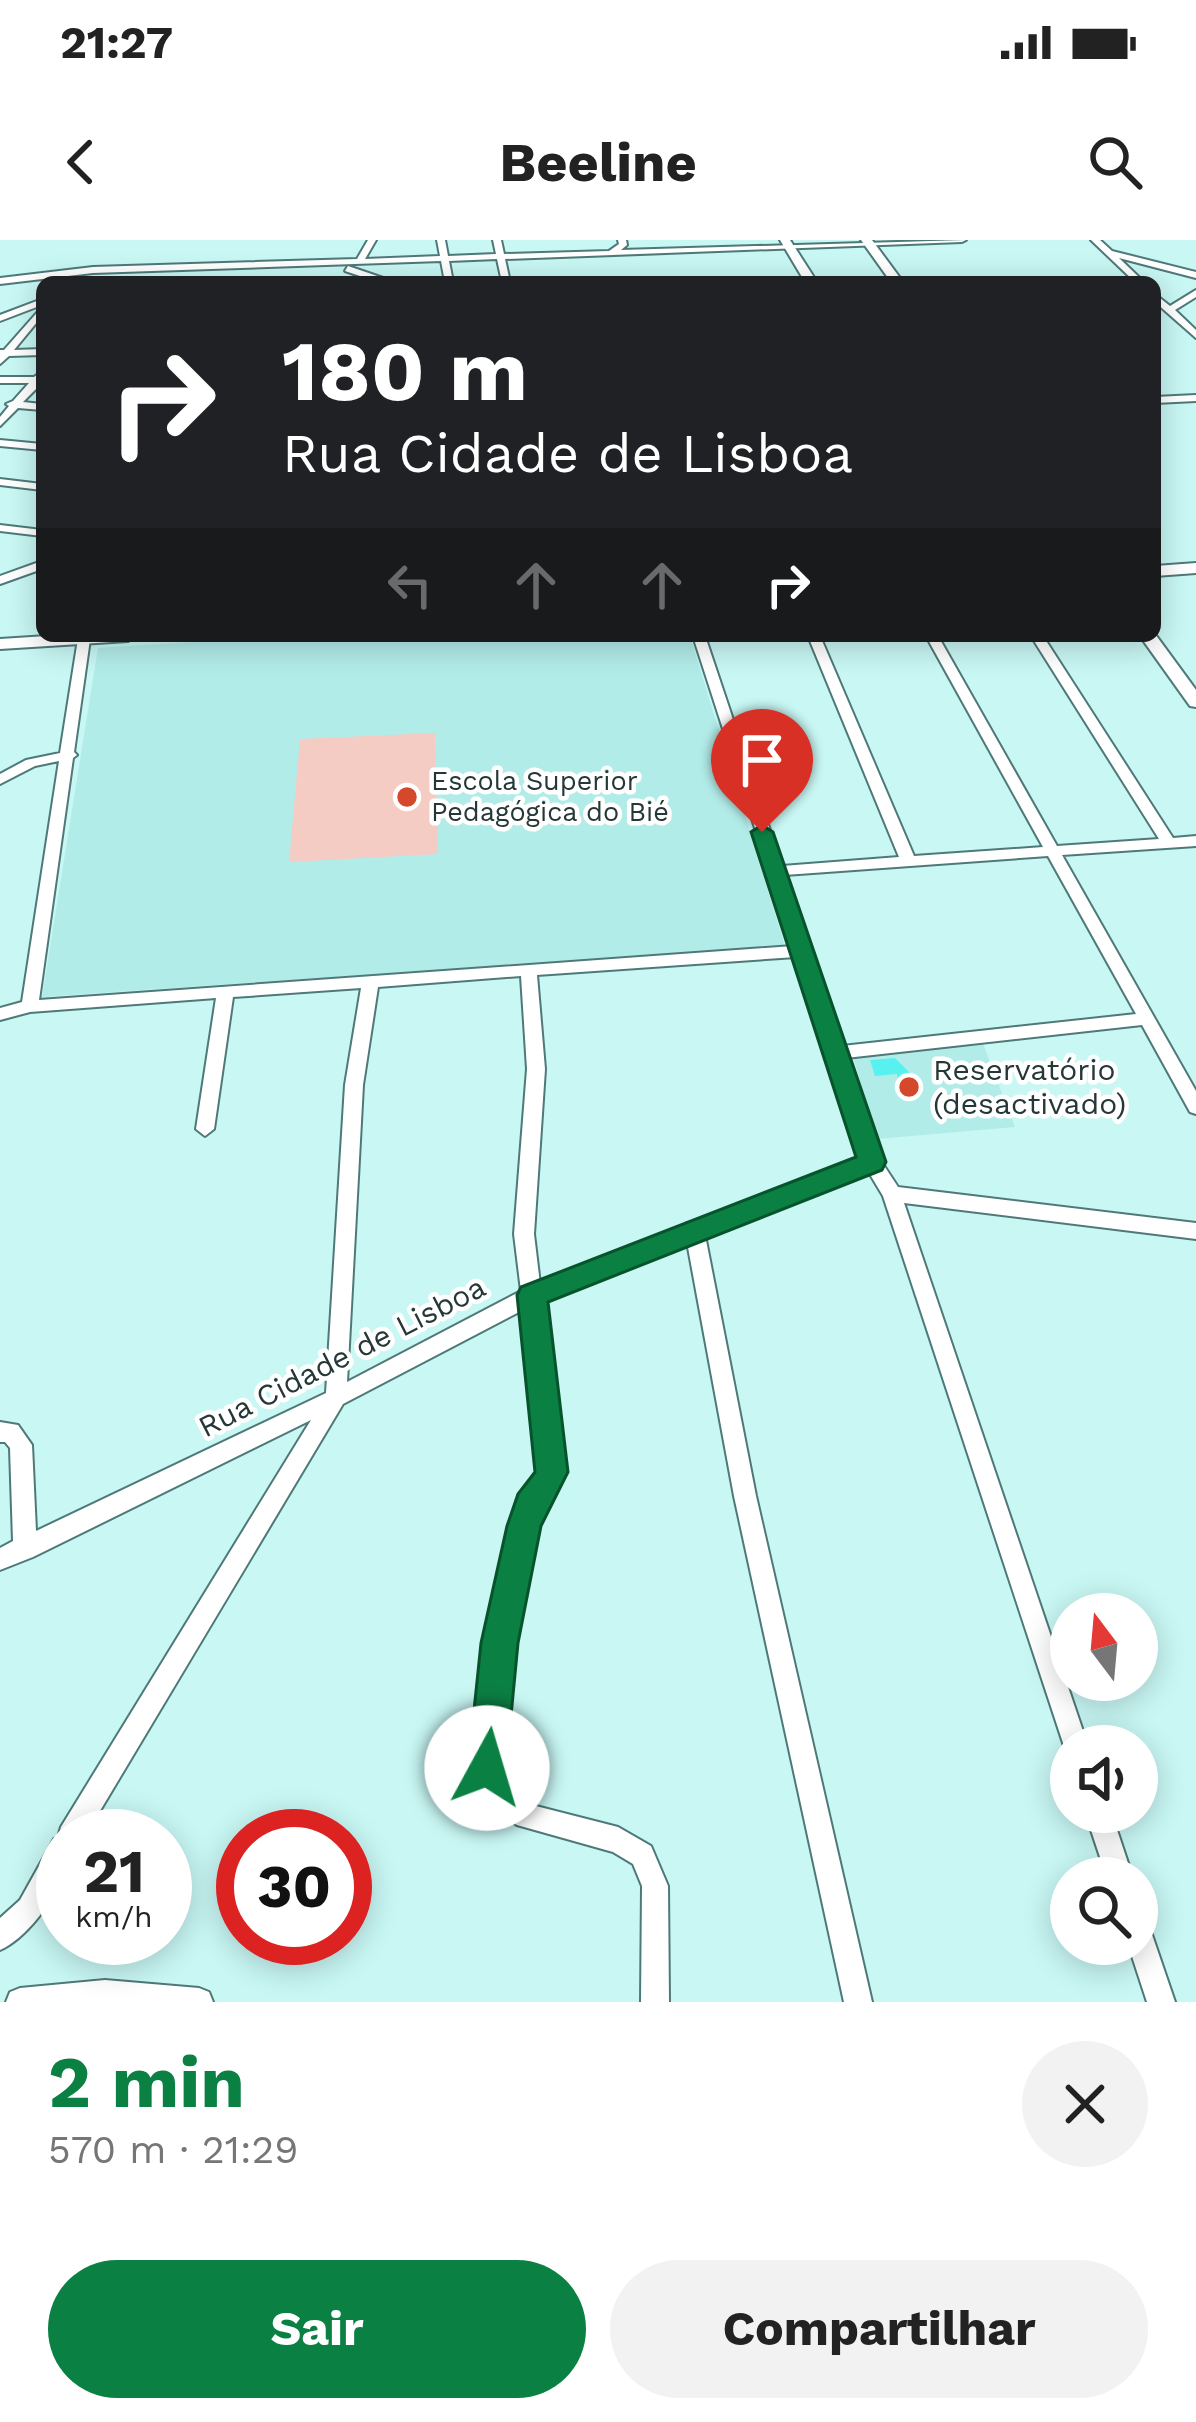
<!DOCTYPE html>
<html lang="pt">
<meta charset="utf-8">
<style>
body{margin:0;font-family:"Work Sans",sans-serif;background:#f2f2f2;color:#222;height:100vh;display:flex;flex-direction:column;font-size:45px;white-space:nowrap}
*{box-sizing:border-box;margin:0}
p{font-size:39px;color:#767676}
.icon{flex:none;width:66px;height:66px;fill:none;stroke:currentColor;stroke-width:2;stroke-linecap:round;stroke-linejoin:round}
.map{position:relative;height:1762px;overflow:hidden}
.side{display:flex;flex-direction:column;background:#fff;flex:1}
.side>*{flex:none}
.top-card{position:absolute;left:36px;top:36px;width:1125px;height:366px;border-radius:18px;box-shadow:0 6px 30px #0003;background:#202124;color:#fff;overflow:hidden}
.needle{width:78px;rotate:344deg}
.buttons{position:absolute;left:1050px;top:1353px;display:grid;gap:24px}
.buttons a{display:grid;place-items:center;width:108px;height:108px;border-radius:50%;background:#fff;box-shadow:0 6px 30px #0003;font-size:60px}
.speed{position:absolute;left:36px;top:1569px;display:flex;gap:24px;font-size:60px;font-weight:700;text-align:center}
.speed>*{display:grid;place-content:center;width:156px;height:156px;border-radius:50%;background:#fff;box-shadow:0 6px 30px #0003;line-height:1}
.speed small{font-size:30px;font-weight:400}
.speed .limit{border:18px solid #d22;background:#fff;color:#111}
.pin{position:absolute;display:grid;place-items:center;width:102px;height:102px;color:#fff;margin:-123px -51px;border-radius:50% 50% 50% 0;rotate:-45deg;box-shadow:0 0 12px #0007}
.pin .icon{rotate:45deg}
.me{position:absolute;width:132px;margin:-66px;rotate:6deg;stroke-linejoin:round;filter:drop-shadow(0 0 9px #0008)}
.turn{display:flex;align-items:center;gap:42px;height:252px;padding:0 48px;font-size:54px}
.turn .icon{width:156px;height:156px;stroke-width:2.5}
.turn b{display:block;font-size:84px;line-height:102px}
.lanes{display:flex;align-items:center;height:114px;padding:0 48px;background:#0003;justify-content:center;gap:60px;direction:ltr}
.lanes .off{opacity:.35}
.round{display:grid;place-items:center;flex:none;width:126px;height:126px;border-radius:63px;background:#f2f2f2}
.overview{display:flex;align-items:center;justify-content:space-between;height:204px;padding:0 48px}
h1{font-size:72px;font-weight:700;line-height:90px;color:#0b8043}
.action{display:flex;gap:24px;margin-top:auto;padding:24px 48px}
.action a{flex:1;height:138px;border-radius:72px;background:#0b8043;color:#fff;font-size:48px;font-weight:700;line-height:138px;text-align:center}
.action a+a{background:#f2f2f2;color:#222}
.status{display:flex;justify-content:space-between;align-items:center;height:84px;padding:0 60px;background:#fff;direction:ltr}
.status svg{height:33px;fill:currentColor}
header{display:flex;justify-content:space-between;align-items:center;height:156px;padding:0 48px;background:#fff;font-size:54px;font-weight:700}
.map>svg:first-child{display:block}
.built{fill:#b2ece9}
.green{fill:#f4ccc3}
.building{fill:#57f2ef}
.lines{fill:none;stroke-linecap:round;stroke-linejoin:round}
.street-casing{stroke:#4e7978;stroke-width:4}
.secondary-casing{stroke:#4e7978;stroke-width:4}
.street{fill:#fff;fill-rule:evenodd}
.secondary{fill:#fff;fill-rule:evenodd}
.route{fill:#0b8043;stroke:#07532c;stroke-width:3}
.poi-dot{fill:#d4492c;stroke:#fff;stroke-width:4.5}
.labels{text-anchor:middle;stroke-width:9;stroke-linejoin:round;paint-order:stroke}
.far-poi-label{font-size:27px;fill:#253837;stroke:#fff;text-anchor:start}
.poi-label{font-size:30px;fill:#253837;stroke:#fff;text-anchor:start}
.street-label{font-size:30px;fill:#253837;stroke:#fff}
</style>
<div class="status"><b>21:27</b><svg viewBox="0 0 49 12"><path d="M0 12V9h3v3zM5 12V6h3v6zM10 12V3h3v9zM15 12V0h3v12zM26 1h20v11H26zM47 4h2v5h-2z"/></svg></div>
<header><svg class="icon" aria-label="back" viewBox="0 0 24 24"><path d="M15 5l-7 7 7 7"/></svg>Beeline<svg class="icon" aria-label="search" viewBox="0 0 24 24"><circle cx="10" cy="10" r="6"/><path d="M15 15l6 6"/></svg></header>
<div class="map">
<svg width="1196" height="1762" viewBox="0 0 1196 1762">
<rect width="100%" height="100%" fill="#c8f7f4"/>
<g class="built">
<polygon points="286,396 690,396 785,706 42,757 98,408"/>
<polygon points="982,801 1015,887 877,899 853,817"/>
</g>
<polygon class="green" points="435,493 438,614 289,622 300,499"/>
<polygon class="building" points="895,818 920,843 919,854 900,853 897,834 875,836 870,820"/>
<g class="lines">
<g class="street-casing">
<g id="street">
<polygon points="368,0 376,0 365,19 440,16 437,0 445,0 448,16 496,14 493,0 501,0 504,14 609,11 619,4 618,0 626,0 627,5 621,10 966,0 962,2 505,19 510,42 502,42 497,19 449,21 453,42 445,42 441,21 93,33 0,44 0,38 93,27 357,19"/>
<polygon points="1091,0 1100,0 1112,11 1196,32 1196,38 1119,18 1144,42 1135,42"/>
<polygon points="348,26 389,40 390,42 378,42 345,31"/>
<polygon points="1196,50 1196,57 1175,70 1196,90 1196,98 1155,62 1155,54 1170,66"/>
<polygon points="42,59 42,65 0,81 0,75"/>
<polygon points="42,67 42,76 14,110 42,109 42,115 9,116 0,124 0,110 4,110"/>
<polygon points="42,131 42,143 23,162 42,164 42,170 18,168 0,186 0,177 9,166 6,164 13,161 29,143 0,143 0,137 34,137"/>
<polygon points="1196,155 1196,161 1155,163 1155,157"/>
<polygon points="0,200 42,204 42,210 0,206"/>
<polygon points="0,239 42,244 42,250 0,245"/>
<polygon points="0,285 42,290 42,296 0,291"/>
<polygon points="42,321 42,329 0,344 0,336"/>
<path d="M81,396L90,399L74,512L77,515L73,518L39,760L793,706L693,396H705L782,626L899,617L808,396H820L914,616L1043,607L926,396H938L1057,606L1159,599L1031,396H1043L1173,598L1196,596V606L1062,615L1196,851V874L1190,872L1142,785L846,818L881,921L898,947L1196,983V999L904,963L1088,1506H1071V1516L1064,1506L883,956L868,931L705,995L756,1256L872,1762H844L734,1256L687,1002L541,1060L562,1232L553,1259L540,1271L535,1286L512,1403L500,1528L508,1548L532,1565L618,1587L651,1606L668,1646L669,1762H641L642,1646L633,1624L613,1612L517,1585L490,1566L474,1528L488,1403L513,1286L522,1258L536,1246L540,1232L523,1070L343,1164L85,1596H63C63,1608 66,1624 62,1635C54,1662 25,1699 0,1710V1678L20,1660L54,1599L58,1597L61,1587L311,1180L33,1317L0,1330V1308L13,1301L10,1208L5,1202H0V1182L18,1185L32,1205L36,1291L326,1153L345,845L361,748L233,757L214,889L205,896L196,889L216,758L30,772L0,780V768L22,762L59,521L35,526L0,544V534L26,520L60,513L78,399ZM1048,616L1136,774L842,806L785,635ZM796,717L826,809L823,813L829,818L862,919L698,982L687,983L685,987L540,1044L534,994L545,829L537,735ZM521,736L527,829L514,994L521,1051L347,1142L363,845L378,747Z"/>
<polygon points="1085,1572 1111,1572 1133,1638 1107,1638"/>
<polygon points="1137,1676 1147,1680 1175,1762 1147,1762 1128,1704 1137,1704"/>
<polygon points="105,1740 199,1748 209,1752 213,1762 6,1762 10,1752 20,1748"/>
</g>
</g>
<g class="secondary-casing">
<g id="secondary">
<polygon points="780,0 790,0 817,42 805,42"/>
<polygon points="861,0 872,0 903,42 891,42"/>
<polygon points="1196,323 1196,333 1155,336 1155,326"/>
<polygon points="1155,394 1196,450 1196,467 1190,466 1140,396"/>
<polygon points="47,396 136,396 128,401 0,409 0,399"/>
</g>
</g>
<use href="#street" class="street"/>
<use href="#secondary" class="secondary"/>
</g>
<polygon class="route" points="762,585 773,592 886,922 882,930 548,1062 568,1232 541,1286 518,1403 506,1528 500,1541 487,1547 473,1541 468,1528 481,1403 507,1286 518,1254 535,1232 517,1055 521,1047 856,917 751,592"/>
<g class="poi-dot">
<circle cx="407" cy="557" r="12"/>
<circle cx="909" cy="847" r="12"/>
</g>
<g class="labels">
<g class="far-poi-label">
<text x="431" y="550">Escola Superior<tspan x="431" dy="31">Pedagógica do Bié</tspan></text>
</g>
<g class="poi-label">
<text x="933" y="840">Reservatório<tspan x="933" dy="34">(desactivado)</tspan></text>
</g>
<g class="street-label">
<text transform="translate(342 1117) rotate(-27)" y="10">Rua Cidade de Lisboa</text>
</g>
</g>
</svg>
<div class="buttons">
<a><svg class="needle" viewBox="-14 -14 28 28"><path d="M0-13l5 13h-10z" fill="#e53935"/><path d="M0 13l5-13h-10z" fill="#767676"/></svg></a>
<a><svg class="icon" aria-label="sound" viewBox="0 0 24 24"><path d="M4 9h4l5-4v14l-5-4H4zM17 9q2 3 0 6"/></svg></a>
<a><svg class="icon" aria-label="search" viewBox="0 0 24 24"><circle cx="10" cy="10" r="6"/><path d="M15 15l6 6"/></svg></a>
</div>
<div class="speed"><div>21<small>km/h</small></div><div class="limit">30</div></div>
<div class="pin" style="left:762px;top:592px;background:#d93025"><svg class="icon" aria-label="arrive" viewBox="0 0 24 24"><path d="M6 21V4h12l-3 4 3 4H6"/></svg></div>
<svg class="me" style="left:487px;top:1528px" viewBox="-20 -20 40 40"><circle r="19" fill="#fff"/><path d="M0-13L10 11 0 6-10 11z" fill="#0b8043"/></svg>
<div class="top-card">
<div class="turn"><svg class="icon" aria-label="right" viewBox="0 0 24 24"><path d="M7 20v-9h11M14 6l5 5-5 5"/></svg><div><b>180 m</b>Rua Cidade de Lisboa</div></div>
<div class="lanes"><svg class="icon off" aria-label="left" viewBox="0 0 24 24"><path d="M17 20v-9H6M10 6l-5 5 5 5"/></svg><svg class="icon off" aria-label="ahead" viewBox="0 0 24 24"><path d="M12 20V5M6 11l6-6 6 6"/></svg><svg class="icon off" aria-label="ahead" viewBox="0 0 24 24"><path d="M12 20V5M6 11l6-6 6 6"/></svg><svg class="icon" aria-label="right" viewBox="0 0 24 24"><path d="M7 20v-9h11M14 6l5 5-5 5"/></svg></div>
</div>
</div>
<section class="side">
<div class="overview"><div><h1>2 min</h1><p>570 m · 21:29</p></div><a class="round"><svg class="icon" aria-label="close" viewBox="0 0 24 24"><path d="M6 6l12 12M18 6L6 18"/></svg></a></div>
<div class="action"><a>Sair</a><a>Compartilhar</a></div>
</section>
